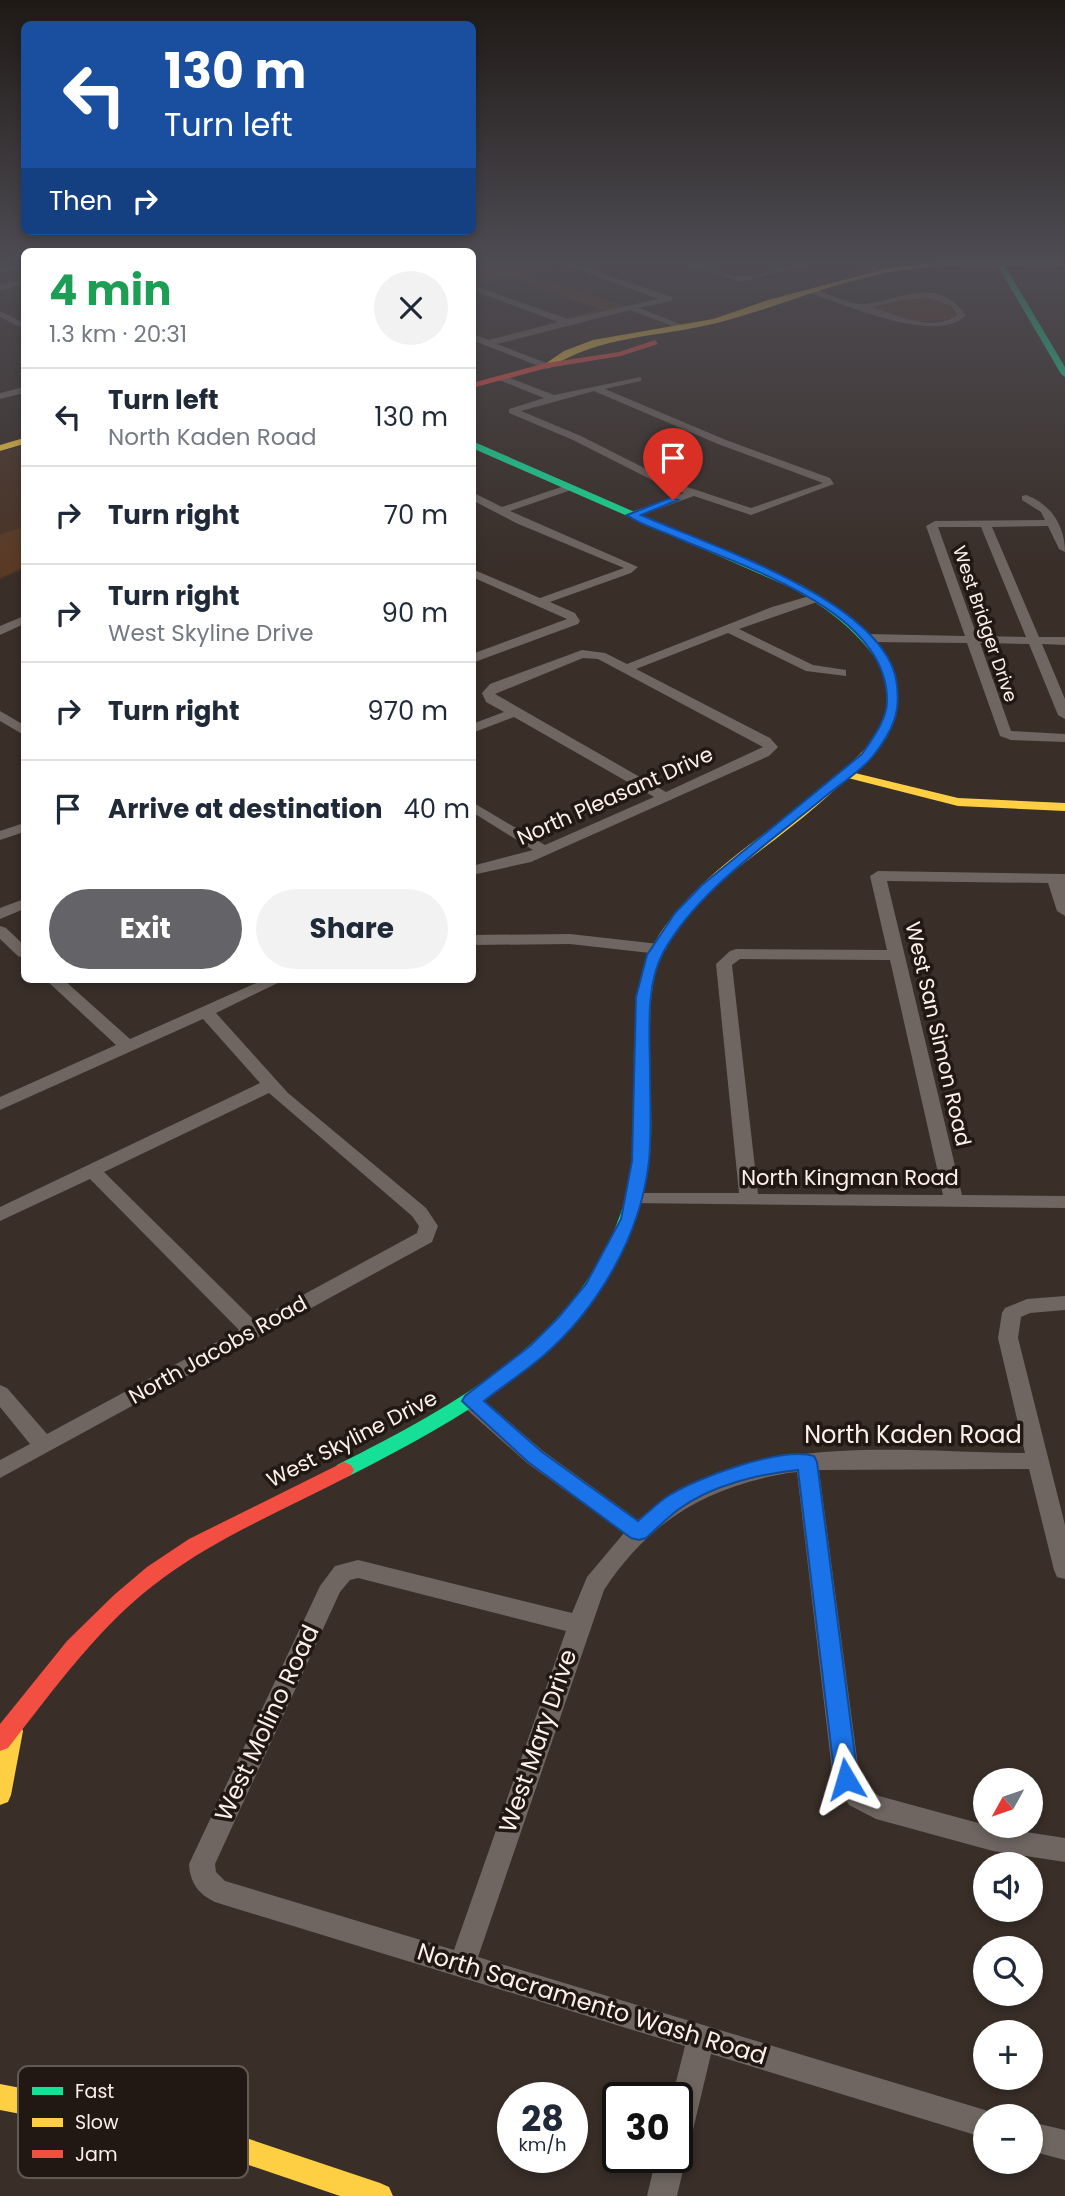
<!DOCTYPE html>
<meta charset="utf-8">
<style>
body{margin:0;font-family:Poppins,sans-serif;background:#f2f2f3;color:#1f2937;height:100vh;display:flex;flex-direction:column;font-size:26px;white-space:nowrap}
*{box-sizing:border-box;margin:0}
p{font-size:23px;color:#747a83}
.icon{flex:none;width:38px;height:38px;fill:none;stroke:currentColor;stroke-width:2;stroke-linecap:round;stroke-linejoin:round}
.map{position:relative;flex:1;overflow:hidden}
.panel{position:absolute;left:21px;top:248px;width:455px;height:735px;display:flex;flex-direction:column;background:#fff;border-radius:10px;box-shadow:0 4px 10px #0003}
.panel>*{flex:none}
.hud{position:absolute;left:21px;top:21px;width:455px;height:214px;border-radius:10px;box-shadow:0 4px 10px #0003;background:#1a4fa0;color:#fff;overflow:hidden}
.needle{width:46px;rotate:230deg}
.controls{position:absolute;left:973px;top:1768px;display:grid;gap:14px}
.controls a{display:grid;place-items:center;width:70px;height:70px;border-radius:50%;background:#fff;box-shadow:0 4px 10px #0003;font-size:35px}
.speed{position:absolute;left:497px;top:2082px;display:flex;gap:14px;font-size:35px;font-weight:700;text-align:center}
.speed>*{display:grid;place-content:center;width:91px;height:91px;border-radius:50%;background:#fff;box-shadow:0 4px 10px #0003;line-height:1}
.speed small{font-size:18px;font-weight:400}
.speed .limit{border:4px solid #111;border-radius:10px;background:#fff;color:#111}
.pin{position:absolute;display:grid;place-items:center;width:60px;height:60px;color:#fff;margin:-72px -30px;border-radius:50% 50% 50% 0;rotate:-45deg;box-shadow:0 0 7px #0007}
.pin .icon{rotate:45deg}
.me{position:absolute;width:77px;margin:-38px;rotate:353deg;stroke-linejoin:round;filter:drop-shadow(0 0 5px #0008)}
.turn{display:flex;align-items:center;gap:24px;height:147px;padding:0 28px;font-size:32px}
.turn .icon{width:91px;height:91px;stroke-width:2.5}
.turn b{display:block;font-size:49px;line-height:60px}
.then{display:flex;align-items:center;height:66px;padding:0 28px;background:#0003;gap:14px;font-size:26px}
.round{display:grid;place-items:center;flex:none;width:74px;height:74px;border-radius:37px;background:#f2f2f3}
.headline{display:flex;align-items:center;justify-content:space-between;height:119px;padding:0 28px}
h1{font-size:42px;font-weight:700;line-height:52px;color:#1e9e55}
.button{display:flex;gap:14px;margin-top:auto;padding:14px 28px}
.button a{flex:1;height:80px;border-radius:42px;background:#646468;color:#fff;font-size:28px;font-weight:700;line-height:80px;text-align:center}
.button a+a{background:#f2f2f3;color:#1f2937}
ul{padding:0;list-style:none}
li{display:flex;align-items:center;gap:21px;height:98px;padding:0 28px;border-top:2px solid #e0e1e3}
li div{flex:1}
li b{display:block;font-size:26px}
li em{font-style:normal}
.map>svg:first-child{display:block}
.built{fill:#493224}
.green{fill:#5a3a25}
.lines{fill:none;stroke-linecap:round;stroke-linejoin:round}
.street{fill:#6f6661;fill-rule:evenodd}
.fast{fill:#16e098;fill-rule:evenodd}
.slow{fill:#ffcf43;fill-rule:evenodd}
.jam{fill:#f24e42;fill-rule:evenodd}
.route{fill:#1a73e8;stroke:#114b97;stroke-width:2}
.labels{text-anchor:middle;stroke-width:7;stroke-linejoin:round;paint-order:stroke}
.far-street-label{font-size:18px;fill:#fdf0e9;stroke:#211813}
.street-label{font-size:21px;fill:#fdf0e9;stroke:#211813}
.near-street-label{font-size:24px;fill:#fdf0e9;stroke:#211813}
.key{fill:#211813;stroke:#635953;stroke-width:2}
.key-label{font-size:19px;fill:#fdf0e9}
</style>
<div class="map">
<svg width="1065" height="2196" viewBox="0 0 1065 2196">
<rect width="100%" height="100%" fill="#392e28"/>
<polygon class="built" points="24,445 24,569 0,580 0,452"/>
<g class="green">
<polygon points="473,261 549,261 558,264 528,273 629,308 570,320 566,318 598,309 509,277 477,285 473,284 472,271 483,268"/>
<path d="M904,297C924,298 944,295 956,314L951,319L919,322L867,307Z"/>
<polygon points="24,527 24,567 0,578 0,534"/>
</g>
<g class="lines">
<g class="street">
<polygon points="553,261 566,261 672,297 672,301 639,308 690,328 683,330 630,310 497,344 549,364 549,368 546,369 472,340 472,334 489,340 558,322 472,290 472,285 568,319 659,299"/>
<path d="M677,261C700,261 723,277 743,276C769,275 793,261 820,261L741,282Z"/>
<polygon points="851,261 863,261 884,272 877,274"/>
<polygon points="24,264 24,268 0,272 0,268"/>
<polygon points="24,280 24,285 0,290 0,284"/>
<path d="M812,288C827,293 850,305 865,304C903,300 936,275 966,315C937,346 845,304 809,293ZM930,298L951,306L957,315C933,333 897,315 872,307L902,300Z"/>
<polygon points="0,311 24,323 24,329 0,317"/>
<path d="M499,376H505L554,395L641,377V381L605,389L726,440L830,478L834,484L751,515L694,496L636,517H628V513L684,493L664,486L573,440L509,413V409L544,398L499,380ZM594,391L718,444L823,483L751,508L672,482L581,436L521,411Z"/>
<polygon points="24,387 24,393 0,399 0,393"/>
<polygon points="570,484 575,487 574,489 510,511 638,567 631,573 550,602 575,613 580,621 578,624 472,663 472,654 567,619 472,577 472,569 540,598 624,568 516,523 472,500 472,492 502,507"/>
<path d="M1026,495C1051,504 1065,526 1065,552L1059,549L1048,526L992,527L1039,637H1065V645L1042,644L1065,699V719L1058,715L1029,644L980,643L1011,731L1065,734V742L1011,740L1000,736L967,643L867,642L861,638L867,634L965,636L926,526L935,521L1045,520L1041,512L1022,500V496ZM938,527H981L1026,637L977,636Z"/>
<path d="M816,594L820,595V601L739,629L813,665L846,670V676L806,671L728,633L636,669L770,738L778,747L769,756L531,862L472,875V866L533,850L472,812V802L545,845L654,797L514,717L472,733V724L504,712L486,702L482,693L490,684L582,650L605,653L627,664L772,607ZM583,658L598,659L763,747L666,792L495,694Z"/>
<polygon points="24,616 24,624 0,635 0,626"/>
<polygon points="0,711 24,725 24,735 0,721"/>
<polygon points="24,823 24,832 0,840 0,831"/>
<path d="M878,871L1065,874V916L1057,911L1048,883L887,881L962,1195L1065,1196V1208L627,1203L625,1199L627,1195L634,1193H739L716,964L730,951L736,949L887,950L870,876ZM740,959L890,960L943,1195L758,1194L732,965Z"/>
<polygon points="24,899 24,909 0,919 0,908"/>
<polygon points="0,926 6,928 24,945 24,958 18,956 0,939"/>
<polygon points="570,934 659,944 667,949 659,954 570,944 472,945 472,935"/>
<path d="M46,980H64L130,1039L263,980H284L216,1013L288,1093L426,1208L438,1226L432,1242L0,1478V1460L30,1444L0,1407V1385L7,1388L47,1434L239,1330L90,1179L0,1221V1207L260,1083L203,1019L0,1110V1097L116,1045ZM269,1093L412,1216L419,1226L417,1233L255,1321L104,1172Z"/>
<path d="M1065,1296V1310L1030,1313L1021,1317L1018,1338L1065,1525V1579L1057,1577L1054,1570L1029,1469L819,1470L860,1781L879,1796L993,1827L1065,1838V1862L993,1851L876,1819L849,1805L833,1779L797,1472L788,1473C707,1487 650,1520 604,1590L478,1957L985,2110L996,2116H985V2138L711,2054L692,2134L687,2144L680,2147L686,2158L677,2196H647L656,2158H677V2098H672L685,2046L218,1903C200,1896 190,1884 189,1864L320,1586L335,1566L358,1560L572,1613L587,1577L624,1533L527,1463L464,1407L461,1401L464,1395L471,1393L478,1395L543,1451L638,1520C740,1429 899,1452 1025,1453L998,1338L1002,1313L1005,1308L1027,1299ZM358,1578L566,1631L454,1950L225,1881L216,1872L215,1864L340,1592L350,1580Z"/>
<polygon points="1031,2122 1065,2130 1065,2160 1031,2151"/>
</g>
<g class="fast">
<polygon points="995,261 1002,261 1065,367 1065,377 1061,374"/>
<path d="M472,441L802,585C839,607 871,629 893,667L883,669C860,633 831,611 794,589L472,448Z"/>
<path d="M642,1043L650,1048C649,1090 655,1135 647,1176C616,1333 482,1408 351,1475L344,1478L337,1475L334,1470L337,1465C464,1401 601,1327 631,1175C639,1134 633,1090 634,1048Z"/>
</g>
<g class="slow">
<path d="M1065,262V266C1007,267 947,262 890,272C831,283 775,308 717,323C657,338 604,334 549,368L542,366L564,351L593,340L713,319L768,300L889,268L936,263Z"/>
<polygon points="24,438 24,444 0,451 0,445"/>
<path d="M887,664L893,667C906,712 889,743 855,773L958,798L1065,803V811L958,806L848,778C828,796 808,814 787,830C738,869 677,906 657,968C649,994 650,1022 650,1048L642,1053L637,1051L634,1048C636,1008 637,970 659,935C699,873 769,834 824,786C848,766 875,746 885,714C889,698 886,683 881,667Z"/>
<polygon points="12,1721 20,1724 23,1731 11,1795 8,1802 0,1805 0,1736 4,1724"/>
<polygon points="0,2084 165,2116 243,2137 380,2183 389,2187 393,2196 340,2196 243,2163 165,2142 0,2110"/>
</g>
<g class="jam">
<polygon points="655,340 658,344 621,356 547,368 472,388 472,383 546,363 619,352"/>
<path d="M344,1462L351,1465L354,1470L351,1475C288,1508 220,1536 163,1578C101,1623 55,1688 8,1748L0,1751V1724L67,1641L114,1595L147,1567L189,1539Z"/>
</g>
</g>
<linearGradient id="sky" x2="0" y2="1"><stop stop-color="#1f1916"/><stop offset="0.46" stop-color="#4e4c53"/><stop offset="1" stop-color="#4e4c53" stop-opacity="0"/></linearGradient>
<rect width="1065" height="569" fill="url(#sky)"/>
<path class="route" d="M670,498L678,500L641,515C709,545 880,600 896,679C902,711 893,731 873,756C861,771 842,783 827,795C772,841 698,889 663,953C645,987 650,1033 650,1071C650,1101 652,1132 649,1161C641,1235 598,1309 542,1357C523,1373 503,1386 484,1401L542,1452L638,1521C648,1513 657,1503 668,1496C696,1478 782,1446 814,1456L817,1462L858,1779L855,1786L846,1789L838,1786L835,1779L798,1470C759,1474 712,1485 679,1509C667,1518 657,1528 646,1538L639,1540L631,1538L528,1462L462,1401L465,1396L530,1346L559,1317L586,1284L621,1219L632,1161L636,997L647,955L675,913L702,885L862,754C872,739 887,720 887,701C888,610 743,567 675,537C660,530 640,525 627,515Z"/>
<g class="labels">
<g class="far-street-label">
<text transform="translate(985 624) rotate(71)" y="6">West Bridger Drive</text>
</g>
<g class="street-label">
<text transform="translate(615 796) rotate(-24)" y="7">North Pleasant Drive</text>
<text transform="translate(938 1034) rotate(77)" y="7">West San Simon Road</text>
<text x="850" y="1185">North Kingman Road</text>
<text transform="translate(218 1350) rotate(-29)" y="7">North Jacobs Road</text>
<text transform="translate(352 1439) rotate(-27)" y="7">West Skyline Drive</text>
</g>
<g class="near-street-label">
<text x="913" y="1443">North Kaden Road</text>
<text transform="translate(267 1723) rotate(-65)" y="8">West Molino Road</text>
<text transform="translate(538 1741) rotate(-71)" y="8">West Mary Drive</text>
<text transform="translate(592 2004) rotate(17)" y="8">North Sacramento Wash Road</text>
</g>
</g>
<rect x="18" y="2066" width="230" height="112" rx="10" class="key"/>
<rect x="32" y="2087" width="31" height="8" fill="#16e098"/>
<rect x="32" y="2118" width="31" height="9" fill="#ffcf43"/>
<rect x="32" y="2150" width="31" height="8" fill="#f24e42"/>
<g class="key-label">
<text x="75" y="2098">Fast</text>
<text x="75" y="2129">Slow</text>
<text x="75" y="2161">Jam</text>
</g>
</svg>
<div class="controls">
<a><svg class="needle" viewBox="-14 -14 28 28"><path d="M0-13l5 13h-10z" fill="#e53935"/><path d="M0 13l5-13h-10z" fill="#747a83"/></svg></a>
<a><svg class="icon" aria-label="sound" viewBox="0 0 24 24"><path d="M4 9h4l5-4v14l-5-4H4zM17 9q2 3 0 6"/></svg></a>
<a><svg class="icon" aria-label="search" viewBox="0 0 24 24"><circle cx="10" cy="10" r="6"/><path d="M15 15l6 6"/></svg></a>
<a>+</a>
<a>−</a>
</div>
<div class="speed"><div>28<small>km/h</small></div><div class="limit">30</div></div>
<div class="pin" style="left:673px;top:500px;background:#d93025"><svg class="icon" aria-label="arrive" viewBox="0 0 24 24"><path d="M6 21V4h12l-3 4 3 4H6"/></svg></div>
<svg class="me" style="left:846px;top:1779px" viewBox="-20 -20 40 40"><path d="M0-17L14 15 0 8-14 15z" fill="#1a73e8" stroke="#fff" stroke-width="4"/></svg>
<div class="hud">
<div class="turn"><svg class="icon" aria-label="left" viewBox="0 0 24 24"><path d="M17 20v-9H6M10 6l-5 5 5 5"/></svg><div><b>130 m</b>Turn left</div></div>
<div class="then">Then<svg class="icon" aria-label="right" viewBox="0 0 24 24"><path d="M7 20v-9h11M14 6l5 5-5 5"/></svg></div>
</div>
<section class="panel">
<div class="headline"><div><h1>4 min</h1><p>1.3 km · 20:31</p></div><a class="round"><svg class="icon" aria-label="close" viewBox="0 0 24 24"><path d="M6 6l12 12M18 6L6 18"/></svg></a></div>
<ul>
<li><svg class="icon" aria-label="left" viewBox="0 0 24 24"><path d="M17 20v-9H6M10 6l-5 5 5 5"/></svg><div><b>Turn left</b><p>North Kaden Road</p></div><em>130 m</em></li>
<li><svg class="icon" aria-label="right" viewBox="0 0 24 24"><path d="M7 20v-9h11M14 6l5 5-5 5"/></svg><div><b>Turn right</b></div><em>70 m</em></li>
<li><svg class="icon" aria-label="right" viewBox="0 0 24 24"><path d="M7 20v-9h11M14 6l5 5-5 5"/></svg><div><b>Turn right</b><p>West Skyline Drive</p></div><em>90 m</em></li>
<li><svg class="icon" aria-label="right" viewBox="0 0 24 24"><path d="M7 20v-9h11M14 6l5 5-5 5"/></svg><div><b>Turn right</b></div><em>970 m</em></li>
<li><svg class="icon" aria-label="arrive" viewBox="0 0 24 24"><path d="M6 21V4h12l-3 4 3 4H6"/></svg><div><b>Arrive at destination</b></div><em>40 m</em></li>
</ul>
<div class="button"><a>Exit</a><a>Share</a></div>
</section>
</div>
